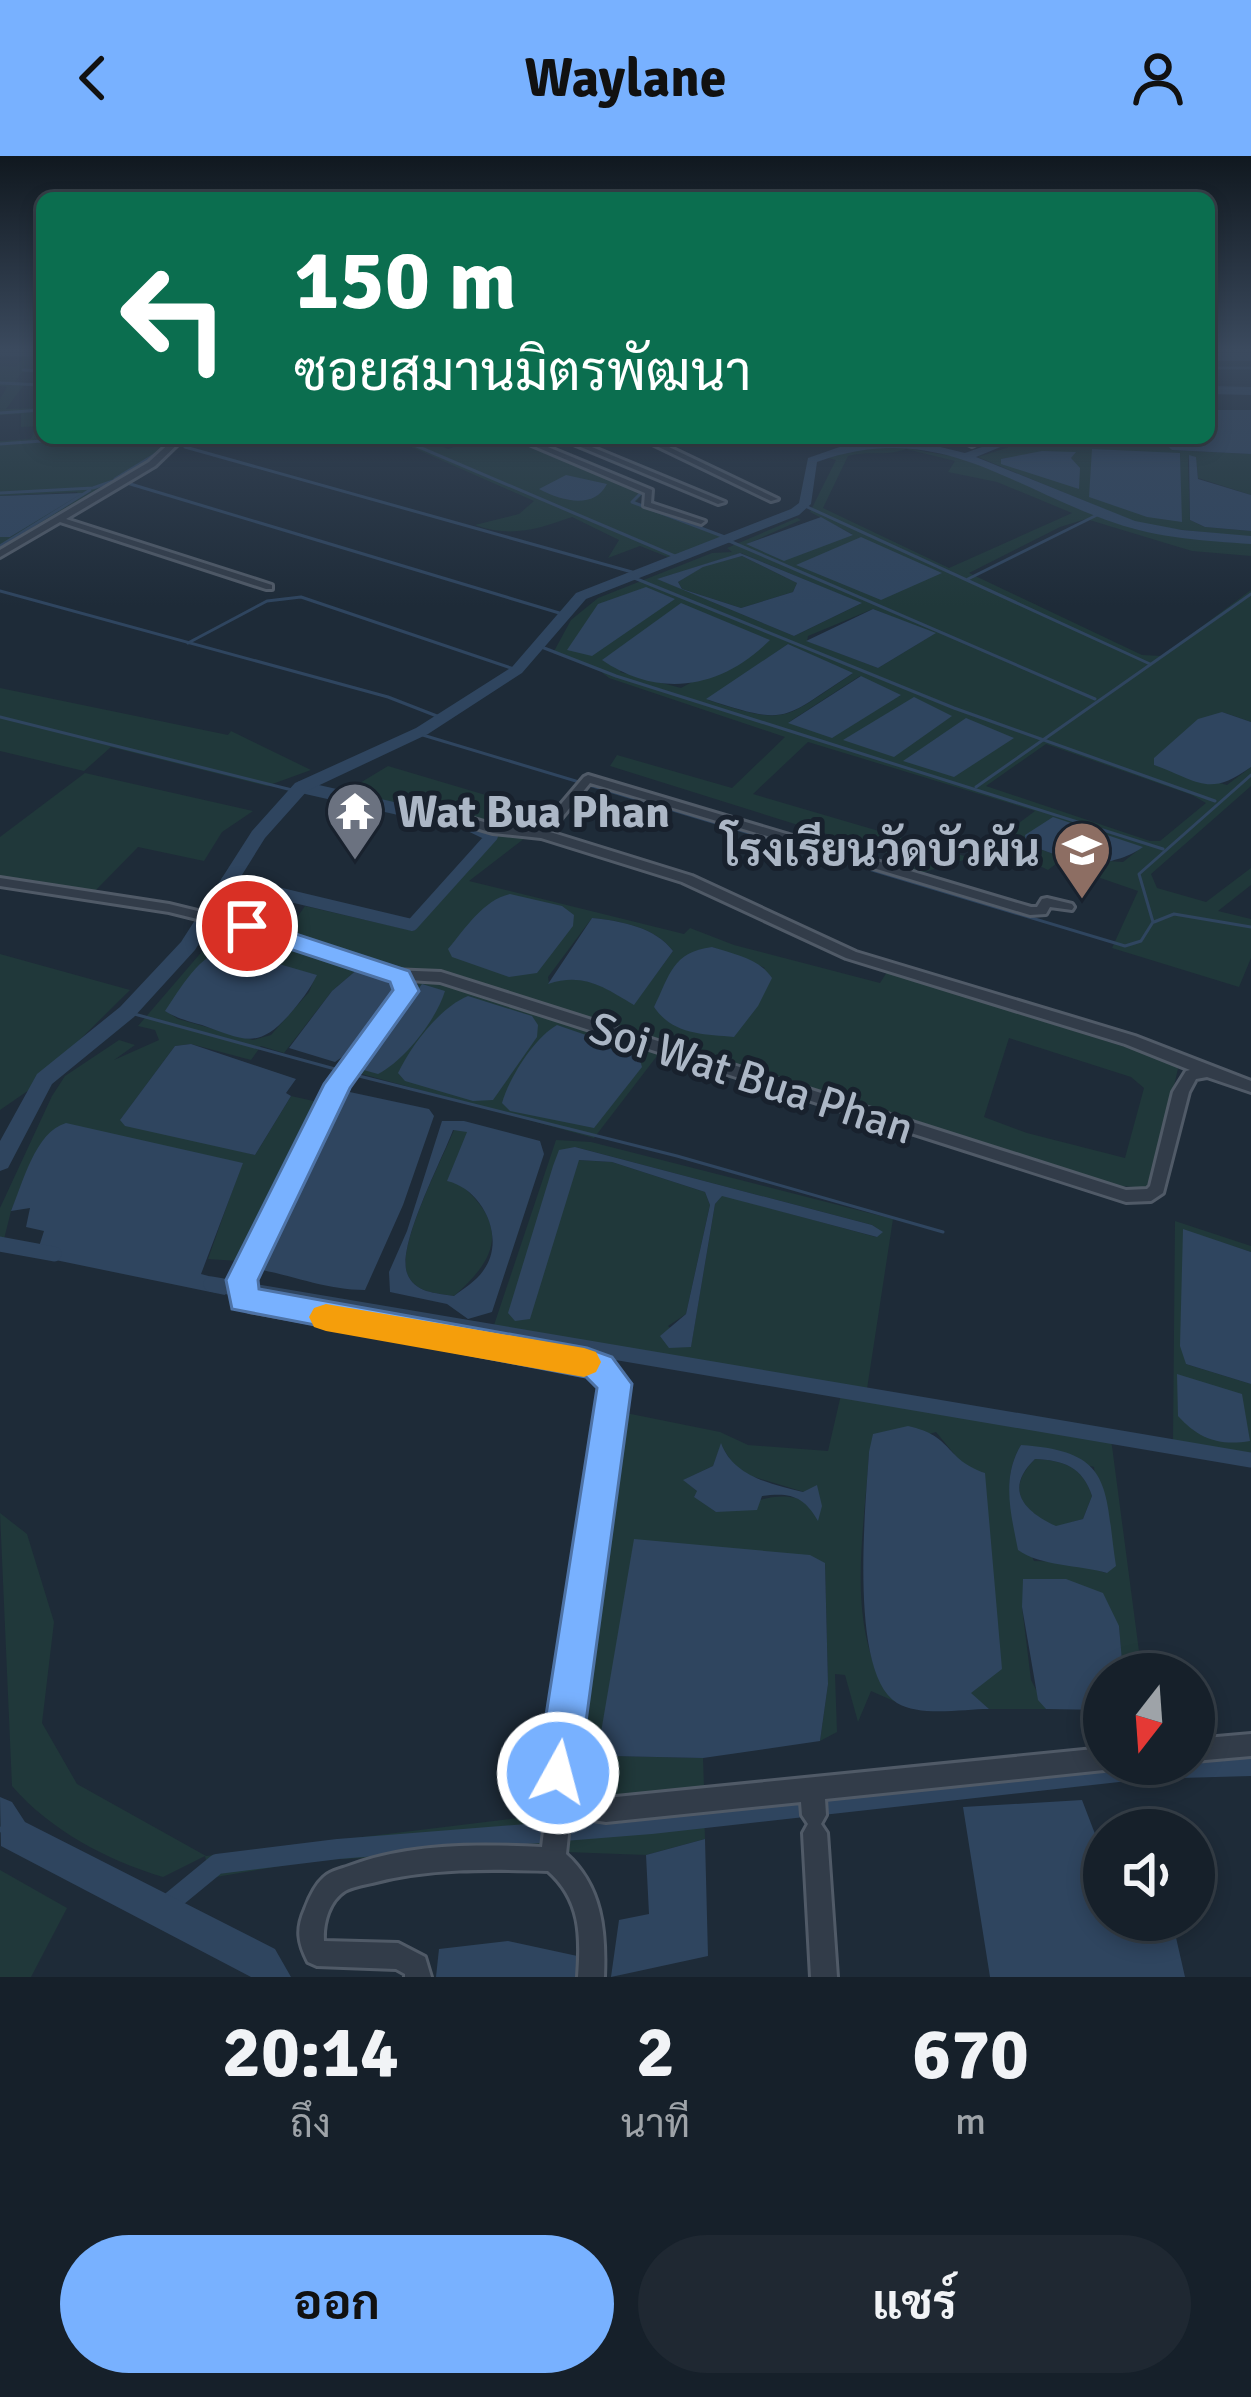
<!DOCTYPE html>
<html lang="th">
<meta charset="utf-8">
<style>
body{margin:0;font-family:Signika,Sarabun,sans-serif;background:#1f2832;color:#f1f3f6;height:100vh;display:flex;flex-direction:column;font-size:45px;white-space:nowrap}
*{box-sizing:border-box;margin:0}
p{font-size:39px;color:#9ea3a8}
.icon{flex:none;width:66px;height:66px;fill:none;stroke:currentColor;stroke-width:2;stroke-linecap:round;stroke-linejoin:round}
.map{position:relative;height:1821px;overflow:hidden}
.drawer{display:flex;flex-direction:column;background:#16202a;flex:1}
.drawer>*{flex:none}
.banner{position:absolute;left:36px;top:36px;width:1179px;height:252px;border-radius:18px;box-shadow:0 6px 18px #0003,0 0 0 3px #353e47;background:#0b6e4f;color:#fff;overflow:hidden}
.needle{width:78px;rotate:197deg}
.tools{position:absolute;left:1083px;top:1497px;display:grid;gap:24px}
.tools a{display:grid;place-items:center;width:132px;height:132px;border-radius:50%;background:#16202a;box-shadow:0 6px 18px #0003,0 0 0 3px #353e47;font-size:60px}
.pin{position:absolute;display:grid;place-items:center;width:102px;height:102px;color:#fff;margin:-51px;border:6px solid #fff;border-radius:50%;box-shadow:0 3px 12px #0007}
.me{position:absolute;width:132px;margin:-66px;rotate:7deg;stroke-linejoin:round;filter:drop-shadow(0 0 9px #0008)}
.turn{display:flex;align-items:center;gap:42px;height:252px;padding:0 60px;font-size:54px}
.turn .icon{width:156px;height:156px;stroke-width:2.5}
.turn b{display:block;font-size:84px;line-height:102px}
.eta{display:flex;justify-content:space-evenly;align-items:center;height:204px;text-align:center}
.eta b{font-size:72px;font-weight:700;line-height:84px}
.action{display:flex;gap:24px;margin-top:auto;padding:24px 60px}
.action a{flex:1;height:138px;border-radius:72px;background:#78b1ff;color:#111;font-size:48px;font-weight:700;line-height:138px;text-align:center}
.action a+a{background:#1f2832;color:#f1f3f6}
header{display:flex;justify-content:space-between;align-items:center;height:156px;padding:0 60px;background:#78b1ff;color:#111;font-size:54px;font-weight:700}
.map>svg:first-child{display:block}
.green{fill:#20383a;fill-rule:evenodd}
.water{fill:#2f455f;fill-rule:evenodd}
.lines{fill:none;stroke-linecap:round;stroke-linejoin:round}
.stream-far1{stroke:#2f455f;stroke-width:3}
.stream{stroke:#2f455f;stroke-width:4.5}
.canal-far3{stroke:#2f455f;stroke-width:8}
.canal-far2{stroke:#2f455f;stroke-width:12}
.canal-far1{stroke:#2f455f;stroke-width:15}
.canal{stroke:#2f455f;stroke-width:20}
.river{fill:#2f455f;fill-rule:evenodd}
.minor-casing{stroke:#505a67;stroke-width:6}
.minor{fill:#323c49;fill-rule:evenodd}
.route{fill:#78b1ff;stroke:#4e73a6;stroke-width:3}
.slow{fill:#f59e0b}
.labels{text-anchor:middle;stroke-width:10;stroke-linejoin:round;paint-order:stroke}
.poi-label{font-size:45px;font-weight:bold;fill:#acb7c6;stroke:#18212d;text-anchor:start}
.street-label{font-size:45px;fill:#acb7c6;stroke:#18212d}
</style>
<header><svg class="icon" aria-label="back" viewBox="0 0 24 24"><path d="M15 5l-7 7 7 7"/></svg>Waylane<svg class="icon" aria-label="person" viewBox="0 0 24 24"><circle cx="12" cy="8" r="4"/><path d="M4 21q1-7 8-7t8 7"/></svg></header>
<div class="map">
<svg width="1251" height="1821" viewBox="0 0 1251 1821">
<rect width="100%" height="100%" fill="#1e2b38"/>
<g class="green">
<polygon points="0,195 42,196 42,216 23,215 15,225 42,231 23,230 6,253 42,252 42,270 21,271 21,258 0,259 0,243 7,231 0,230 0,210 16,211 26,200"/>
<polygon points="42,272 42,282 176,282 162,299 0,395 0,381 10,381 78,336 0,340 0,285 31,283 35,273"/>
<path d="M391,282H419L448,293L482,282H518L644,336L636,346L728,382L668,401L640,390L608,402L619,384L572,361C538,373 511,382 475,369L519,358L534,345Z"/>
<path d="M1038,282L1073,290L1071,284L1076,283L1087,289L1158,282L1172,294L1251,298V339L1198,322L1197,310L1189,299L1188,306L1190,364L1205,371L1251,375V381L1145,370L978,301ZM1180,297L1181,365L1089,340L1091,335Z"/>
<path d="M875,287L969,303L1139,373L1251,387V400L1192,395L1086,363L1060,371L969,417L1142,499L1162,500L1251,434V566L1222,556L1154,609L1227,629L1251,611V630L1151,718L1157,732L1206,746L1251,712V729L1218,755L1251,763V802L1239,831L1112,792L1138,735L1057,707L1048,714L992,687L1035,655L808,586L753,638L971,702L918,718L893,710L899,703L894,699L610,610L617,599L732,632L785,581L609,522L595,511L553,497L571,464L598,442L712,397L732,396L727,392L797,362L801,364L747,388L852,378L810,356L836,304L829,302ZM906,293L955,305L948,316L997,326L1072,357L949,412L823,352L848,300C869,294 885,301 906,293ZM741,397L860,447V448L794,480L658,423ZM681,448L769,484L681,532L620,516ZM873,453L934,478L878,512L807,485L808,480ZM788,488L852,518C782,563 790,571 708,544ZM860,520L900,540L789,566ZM1046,588L1192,639L1206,647L1160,685H1150L986,630ZM1026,688L1142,691L1123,706L1108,705L1092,712Z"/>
<polygon points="742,400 797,427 793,436 741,452 682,433 678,426 703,410"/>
<polygon points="0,532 228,579 231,575 311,614 267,630 111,591 84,615 0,595"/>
<path d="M388,610L549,658L538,672L469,725L684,778L690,772L734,789L880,827L887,816L1179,908L1151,1032L1103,1029L380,810L286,778L305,750L414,775L495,681L439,660L345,636ZM592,762C621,765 655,771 673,795L634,848C604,831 583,816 549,827L548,821ZM712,791L765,812L654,852L662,835ZM1009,882L1131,921L1144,932L1125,1002L1027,977L984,961Z"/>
<polygon points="85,617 253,655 222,676 204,705 138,691 95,735 0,720 0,681"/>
<path d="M277,781L359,812L332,835L284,897L261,890L251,904L191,888L175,890L121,963L255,999L291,940L318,946L238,1105L208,1103L242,1007L42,986L11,1055L4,1083L0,1082V1052L52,940L65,920L119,884L135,889L114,904L159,884L155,874L138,870L211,785L263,796ZM297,814L316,819L309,836L271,879L253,884L178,863L166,855Z"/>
<polygon points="0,798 130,834 29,934 0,954"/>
<polygon points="422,823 435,824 660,896 594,982 351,915"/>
<path d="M454,974L468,975L460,1028C508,1069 499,1101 454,1140C436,1137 414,1137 407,1117C397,1089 442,1004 454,974Z"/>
<path d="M556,984L591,986L893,1063L867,1233L1110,1275L1142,1518H1123L1119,1470L1022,1451L1031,1524L1046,1553H989L970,1537L964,1310L936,1276L869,1296C865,1375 842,1480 896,1546L871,1535L858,1566L845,1519L835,1518L837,1576L820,1585L828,1528L825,1407L611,1600L703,1602L704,1631L583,1642L568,1631L621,1241L627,1243L626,1257L720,1276L748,1289L828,1295L843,1230L492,1175ZM575,991L872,1069L882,1076L876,1081L722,1039L715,1048L691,1190L668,1170L686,1158L710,1049L705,1036L612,1006L578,1004L558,1064ZM721,1289L738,1316L804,1336L808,1346C772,1331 752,1351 716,1356L694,1340L698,1336L684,1324L713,1310ZM1021,1289L1094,1311L1106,1417L1072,1406L1034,1405C1016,1366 997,1330 1021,1289Z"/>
<polygon points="1175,1065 1251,1090 1251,1096 1183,1074 1186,1208 1251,1228 1251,1297 1173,1285"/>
<path d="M1035,1303C1063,1304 1083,1311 1092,1340L1083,1363L1056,1371C1023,1355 1004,1334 1035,1303Z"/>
<path d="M0,1357L27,1378L54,1466L42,1567L77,1628L206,1700L550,1658L704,1651L705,1683L646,1699L539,1695L316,1704L210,1722L205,1700L163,1721C107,1704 51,1675 12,1630Z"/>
<polygon points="0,1714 67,1752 31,1821 0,1821"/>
</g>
<g class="water">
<polygon points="1209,262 1251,262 1251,298 1172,294 1158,282 1209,282"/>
<polygon points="1092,293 1180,297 1182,366 1147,361 1089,341"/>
<polygon points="1042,295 1076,296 1071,302 1080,312 1079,333 1001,308 1001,303"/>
<polygon points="1189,299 1196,301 1198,323 1251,339 1251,375 1205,371 1190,364"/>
<path d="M566,319L607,328C594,353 564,346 539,333Z"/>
<polygon points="83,337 10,381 0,381 0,340"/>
<polygon points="821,361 853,379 784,405 746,388"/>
<polygon points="861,381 942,417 881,444 796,409"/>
<path d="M740,397L862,447L794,480L657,423ZM742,400L797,427L793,436L741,452L682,433L678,426L703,411Z"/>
<polygon points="646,431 675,443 592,500 567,494 598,448"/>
<path d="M681,447L770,484C721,533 659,543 602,504Z"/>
<polygon points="873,453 936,477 878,512 806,485"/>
<path d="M788,488L853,517C781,563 791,571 706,543Z"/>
<polygon points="861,520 901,539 832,582 788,567"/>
<polygon points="914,541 952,560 894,601 843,584"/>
<path d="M1222,556L1251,566V611C1208,642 1199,625 1154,609V602L1198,563Z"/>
<polygon points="966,562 1014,582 954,621 903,605"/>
<path d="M1053,661L1143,691C1123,705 1113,702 1092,712L1026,688L1025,679Z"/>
<path d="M510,738L562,750L574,759L573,770L537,817L509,821L452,801L448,793C465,773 483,744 510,738Z"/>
<path d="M592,762C621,765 655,771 673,795L634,849C604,831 583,816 548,828Z"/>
<path d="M712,791C733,798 759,802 772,822L758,850L734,881C703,878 673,879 654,851C670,819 672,796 712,791Z"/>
<path d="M227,793L317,819C309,835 300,846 289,859C257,895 242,883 202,869C188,865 178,863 165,855C180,833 200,797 227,793Z"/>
<polygon points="359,812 396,831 342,901 335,906 289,892 332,835"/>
<path d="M422,828L445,835C436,864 405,904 378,918L360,913Z"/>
<path d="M468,840L532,860L538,869L537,881L493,944L473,945L405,925L398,917C411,890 439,852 468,840Z"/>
<path d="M557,869L638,897L642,911L594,972L510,955L502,947C509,922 534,882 557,869Z"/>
<polygon points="191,888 296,923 286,937 291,940 255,999 125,970 120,964 175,890"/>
<path d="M345,935L429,953L434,960L403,1049L365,1134C329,1134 297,1121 262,1114Z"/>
<path d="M442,965H464L540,985L544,998L492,1156L468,1163L447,1148L390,1136L389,1116L407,1075ZM453,974L467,976L447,1025C483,1033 507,1083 483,1115C476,1125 463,1133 454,1140C436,1137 414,1137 407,1117C397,1089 442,1004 453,974Z"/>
<path d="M66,967L243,1007L201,1118L231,1126L225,1139L36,1100L44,1075L26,1071L30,1052L11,1055C23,1027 35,976 66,967Z"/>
<polygon points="575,991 872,1069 883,1076 877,1081 722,1040 715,1048 691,1191 669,1192 660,1180 686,1158 710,1049 705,1036 612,1006 579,1004 530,1163 515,1165 508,1157 553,1010 559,994"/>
<polygon points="1183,1073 1251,1096 1251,1228 1186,1208 1180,1190"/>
<path d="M1177,1218L1242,1238L1250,1285C1219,1290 1199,1283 1178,1260Z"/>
<path d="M908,1270C954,1280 944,1303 985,1317L1002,1513L971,1537L989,1553C963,1553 920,1561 897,1547C848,1517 866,1347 869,1296L873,1278Z"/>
<path d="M721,1287C733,1320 770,1328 803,1336L817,1329L822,1350L818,1365C804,1340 790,1336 762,1340L757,1354L716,1356L694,1341L697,1335L683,1324L713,1310Z"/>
<path d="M1021,1289C1115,1295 1104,1332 1116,1410L1107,1417C1079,1409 1040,1410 1018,1394C1011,1358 1001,1322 1021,1289ZM1035,1303C1063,1304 1083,1311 1092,1340L1083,1363L1056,1370C1023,1355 1004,1333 1035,1303Z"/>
<polygon points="634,1383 810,1399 825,1407 828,1528 820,1585 703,1602 610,1600 599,1588"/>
<polygon points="1023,1423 1066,1423 1103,1437 1119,1470 1123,1516 1104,1518 1104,1554 1046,1553 1038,1544 1022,1451"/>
<polygon points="1082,1644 1097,1683 1104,1683 1104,1764 1172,1764 1185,1821 990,1821 963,1651"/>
<polygon points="705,1683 708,1800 611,1821 619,1764 649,1758 646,1699"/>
<polygon points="508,1785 582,1801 581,1821 436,1821 439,1793"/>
</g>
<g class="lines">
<g class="stream-far1">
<polyline points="0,198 42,199"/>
<polyline points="1209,212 1251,212"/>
<polyline points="23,214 42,215"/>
<polyline points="0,227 42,229"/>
<polyline points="0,257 42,254"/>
<polyline points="398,282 677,401"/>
<polyline points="513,282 642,336 632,346 730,383"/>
<polyline points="834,282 847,288"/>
<polyline points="0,288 84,282"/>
<polyline points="185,291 632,416"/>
<polyline points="115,323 164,293 171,282"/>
<polyline points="127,327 566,459"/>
<polyline points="0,337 93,332 116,324"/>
<polyline points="803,349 1150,508"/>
<polyline points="727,384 1095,543"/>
<polyline points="0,390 90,334"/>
<polyline points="627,419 954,552 1215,645"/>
<polyline points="968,423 1101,357"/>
<polyline points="0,435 388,541 442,562"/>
<polyline points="188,487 267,445 301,441 517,514"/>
<polyline points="539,490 616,520 1163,693"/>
<polyline points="0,561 296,635"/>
<polyline points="416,577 1125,790 1141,785 1153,766 1139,718 1251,619"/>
<polyline points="976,631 1251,438"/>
<polyline points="1154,766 1174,758 1251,771"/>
<polyline points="127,856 335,913"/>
<polyline points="355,919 677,1000 943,1076"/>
</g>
<polyline class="stream" points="0,1674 7,1668"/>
<g class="canal-far3">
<polyline points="1209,201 1251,201"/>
<polyline points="1209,234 1251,235"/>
<polyline points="1209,258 1251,258"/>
</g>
<polyline class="canal-far2" points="227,725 412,769 492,680 469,669 301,631"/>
<g class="canal-far1">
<polyline points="0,1088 54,1098"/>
<polyline points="211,1128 1251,1304"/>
</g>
<polyline class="canal" points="161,1754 217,1708 338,1693 651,1668 1145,1613 1251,1610"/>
<g class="river">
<path d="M1007,282H1022L976,301L1135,365L1182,374L1251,380V388C1205,385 1158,382 1115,367C1006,330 938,263 817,306L811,348L799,359L586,443L522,517L428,578L307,635L265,682L195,794L134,861L52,928L8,1012L0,1015V985L37,918L120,851L181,786L252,675L295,627L416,572L512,511L576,437L791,353L799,347L808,302L851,287L890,283L928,288L965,297Z"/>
<polygon points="0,1641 12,1646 25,1666 275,1793 291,1821 251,1821 1,1690"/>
</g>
<g class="minor-casing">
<g id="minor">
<polygon points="175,282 184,282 155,310 66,363 272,429 272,433 266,433 60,366 0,401 0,394 149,306"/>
<polygon points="515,282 526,282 652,334 651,347 705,365 701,368 644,350 645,337"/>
<polygon points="559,282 570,282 725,346 718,348"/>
<polygon points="640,282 650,282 778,343 771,345"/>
<polygon points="969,282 979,282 982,285 972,290 968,288 972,285"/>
<path d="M588,619L1031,751H1037L1042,743L1047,742L1072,748L1074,751L1072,754L1050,751L1046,758L1030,759L590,627L550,676L692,720L856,796L1135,880L1251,925V936L1207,921L1196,923L1189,936L1163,1037L1151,1045L1126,1046L440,826L409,824L413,834L411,841L345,930L249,1135L254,1142L588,1199C604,1205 617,1212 624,1228L570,1617L576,1638L606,1642L1104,1592V1608H1113L1104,1614L825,1643L826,1659L821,1668L827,1677L837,1821H811L803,1677L808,1668L802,1659L801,1646L606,1666L573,1661L569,1669L566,1698C602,1730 606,1775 604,1821H578C581,1780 581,1744 548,1715C489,1713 429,1712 372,1727C363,1729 352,1731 345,1735C329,1745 323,1767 324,1785L398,1787L425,1801L431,1821H405V1818L396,1813L317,1810L308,1806C298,1787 296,1773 305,1753C309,1742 315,1729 324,1721C330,1715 341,1713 349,1710C410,1687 478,1688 542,1691L545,1667L555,1647L546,1617L605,1230L593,1218L586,1215L249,1155C240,1152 235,1144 231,1136L330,928L397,840L399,834L395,824L270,781L169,756L0,730V722L169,748L279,775L391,814L441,816L1126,1034L1147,1033L1150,1030L1173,936L1186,915L1190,914L1125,888L846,802L682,726L541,682L493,677L425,657L423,654L429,650L494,669L539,674L584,621Z"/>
<polygon points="1251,1578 1251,1600 1194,1605 1194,1583"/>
</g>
</g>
<use href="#minor" class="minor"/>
</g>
<linearGradient id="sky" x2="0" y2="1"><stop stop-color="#10181f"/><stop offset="0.43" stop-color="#3b4a5e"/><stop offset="1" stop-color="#3b4a5e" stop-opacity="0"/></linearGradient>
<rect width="1251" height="450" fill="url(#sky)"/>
<polygon class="route" points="247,762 409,815 419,835 350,932 258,1124 259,1133 587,1192 612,1201 632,1228 579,1617 573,1632 558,1638 543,1632 537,1617 597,1232 586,1221 232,1153 226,1124 324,928 393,834 390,826 238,776 235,770"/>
<polygon class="slow" points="326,1148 584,1192 596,1196 601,1206 596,1216 584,1221 326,1175 314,1171 309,1161 314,1152"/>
<defs>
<g id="temple-pin" transform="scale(3)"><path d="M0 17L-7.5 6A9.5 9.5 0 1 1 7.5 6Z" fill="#6b7280" stroke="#18212d"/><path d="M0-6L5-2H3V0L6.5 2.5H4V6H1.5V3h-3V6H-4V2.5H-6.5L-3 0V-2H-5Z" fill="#fff"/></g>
<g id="school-pin" transform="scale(3)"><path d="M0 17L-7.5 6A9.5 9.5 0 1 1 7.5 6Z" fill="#8d6e63" stroke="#18212d"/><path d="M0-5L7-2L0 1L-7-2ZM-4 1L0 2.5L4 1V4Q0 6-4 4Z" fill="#fff"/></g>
</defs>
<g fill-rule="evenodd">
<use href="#temple-pin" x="355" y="655"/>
<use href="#school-pin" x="1082" y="694"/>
</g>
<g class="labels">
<g class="poi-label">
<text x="397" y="671">Wat Bua Phan</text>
<text x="1040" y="710" text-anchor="end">โรงเรียนวัดบัวผัน</text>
</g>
<g class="street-label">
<text transform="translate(752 921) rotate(18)" y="16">Soi Wat Bua Phan</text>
</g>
</g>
</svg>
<div class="tools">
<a><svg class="needle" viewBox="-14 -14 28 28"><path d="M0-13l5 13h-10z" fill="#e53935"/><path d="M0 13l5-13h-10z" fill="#9ea3a8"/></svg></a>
<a><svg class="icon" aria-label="sound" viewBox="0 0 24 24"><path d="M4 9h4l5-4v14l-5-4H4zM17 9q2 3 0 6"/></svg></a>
</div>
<div class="pin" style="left:247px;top:770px;background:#d93025"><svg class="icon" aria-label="arrive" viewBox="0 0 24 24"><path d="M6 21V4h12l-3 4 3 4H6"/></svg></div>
<svg class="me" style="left:558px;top:1617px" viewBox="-20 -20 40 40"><circle r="17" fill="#78b1ff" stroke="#fff" stroke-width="3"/><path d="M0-11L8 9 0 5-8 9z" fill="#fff"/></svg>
<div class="banner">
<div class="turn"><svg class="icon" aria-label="left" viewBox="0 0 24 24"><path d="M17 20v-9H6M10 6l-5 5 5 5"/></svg><div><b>150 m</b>ซอยสมานมิตรพัฒนา</div></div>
</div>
</div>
<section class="drawer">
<div class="eta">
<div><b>20:14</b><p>ถึง</p></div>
<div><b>2</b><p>นาที</p></div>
<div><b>670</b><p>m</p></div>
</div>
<div class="action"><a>ออก</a><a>แชร์</a></div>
</section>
